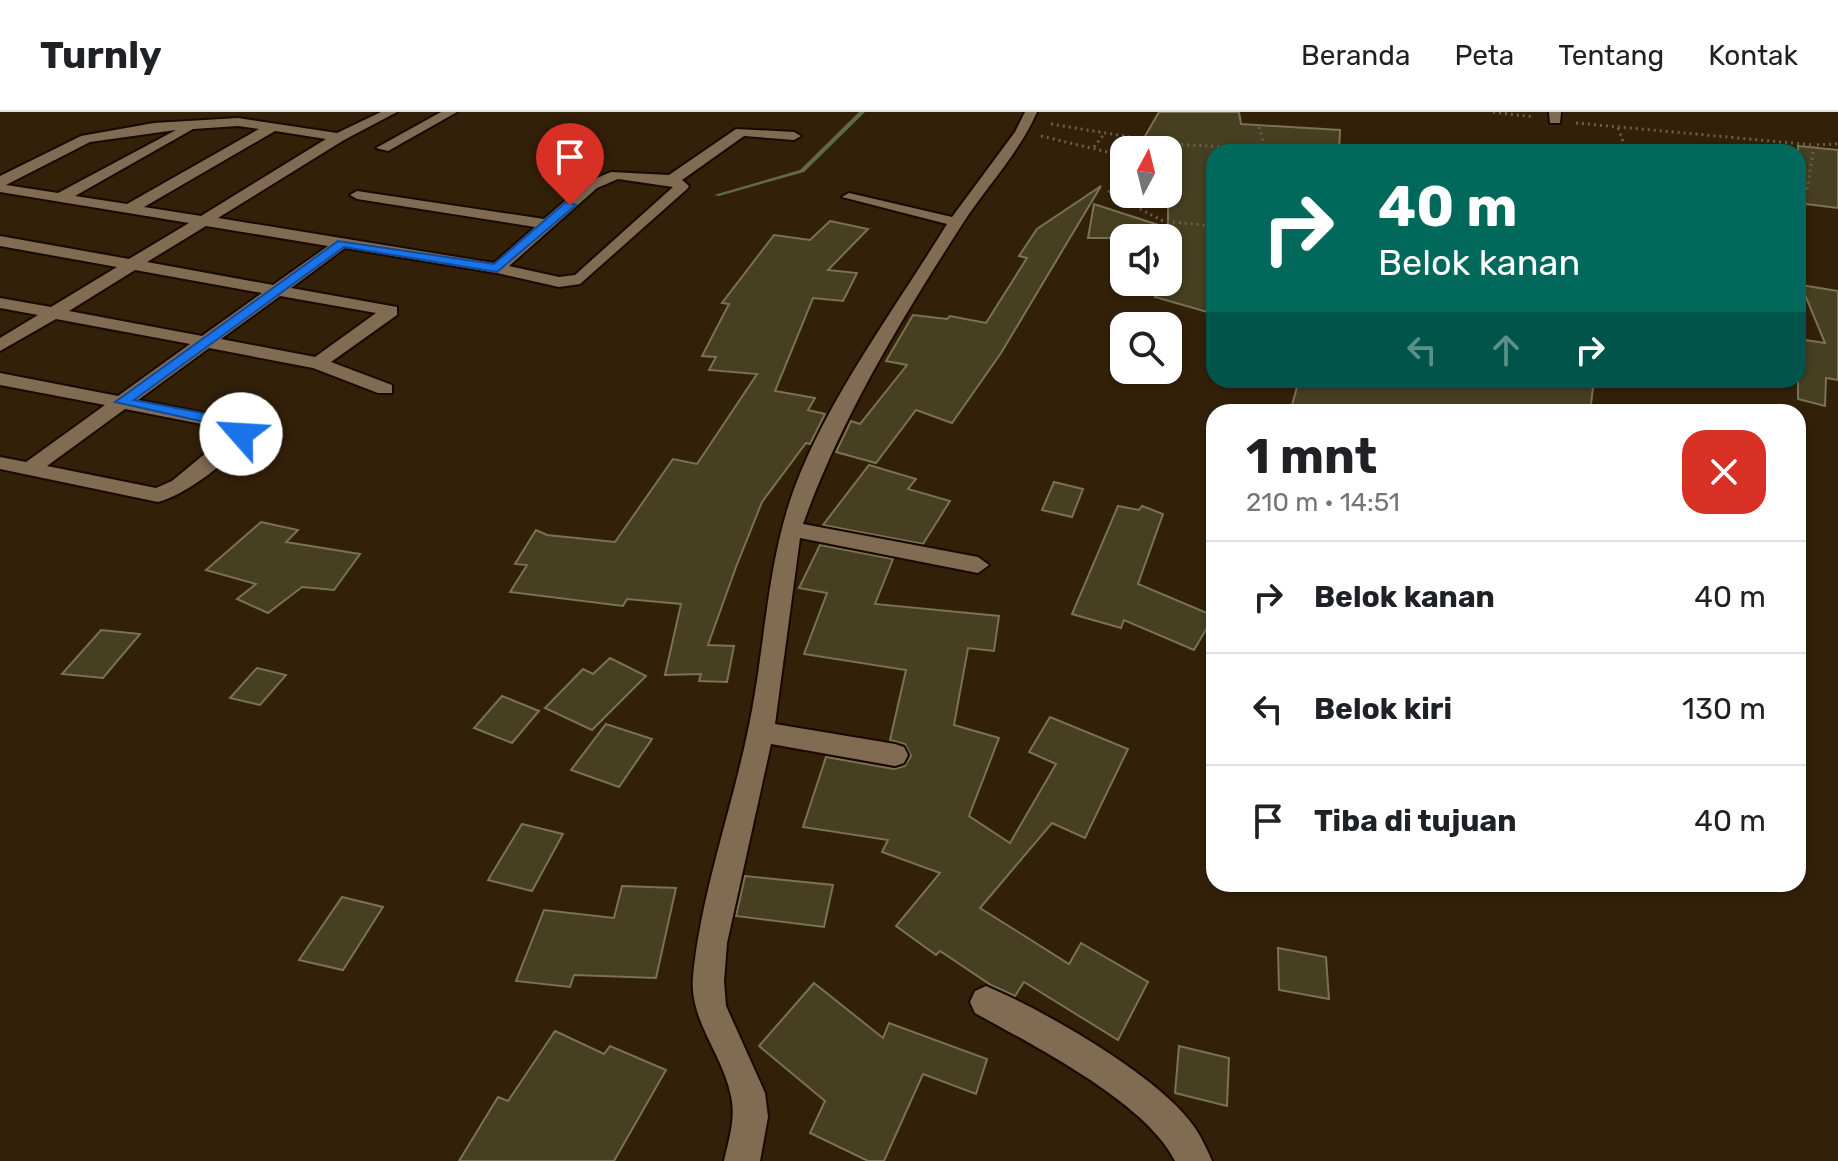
<!DOCTYPE html>
<html lang="id">
<meta charset="utf-8">
<style>
body{margin:0;font-family:Rubik,sans-serif;background:#f6f6f6;color:#202124;height:100vh;display:flex;flex-direction:column;font-size:30px;white-space:nowrap}
*{box-sizing:border-box;margin:0}
p{font-size:26px;color:#757577}
.icon{flex:none;width:44px;height:44px;fill:none;stroke:currentColor;stroke-width:2;stroke-linecap:round;stroke-linejoin:round}
.map{position:relative;flex:1;overflow:hidden}
.side{position:absolute;left:1206px;top:292px;width:600px;height:488px;display:flex;flex-direction:column;background:#fff;border-radius:24px;box-shadow:0 2px 6px #0004}
.side>*{flex:none}
.banner{position:absolute;left:1206px;top:32px;width:600px;height:244px;border-radius:24px;box-shadow:0 2px 6px #0004;background:#00695c;color:#fff;overflow:hidden}
.needle{width:52px;rotate:7deg}
.controls{position:absolute;left:1110px;top:24px;display:grid;gap:16px}
.controls a{display:grid;place-items:center;width:72px;height:72px;border-radius:16px;background:#fff;box-shadow:0 2px 6px #0004;font-size:40px}
.pin{position:absolute;display:grid;place-items:center;width:68px;height:68px;color:#fff;margin:-82px -34px;border-radius:50% 50% 50% 0;rotate:-45deg;box-shadow:0 0 8px #0007}
.pin .icon{rotate:45deg}
.me{position:absolute;width:88px;margin:-44px;rotate:296deg;stroke-linejoin:round;filter:drop-shadow(0 0 6px #0008)}
.turn{display:flex;align-items:center;gap:28px;height:168px;padding:0 40px;font-size:36px}
.turn .icon{width:104px;height:104px;stroke-width:2.5}
.turn b{display:block;font-size:56px;line-height:68px}
.lanes{display:flex;align-items:center;height:76px;padding:0 40px;background:#0003;justify-content:center;gap:40px;direction:ltr}
.lanes .off{opacity:.35}
.round{display:grid;place-items:center;flex:none;width:84px;height:84px;border-radius:24px;background:#f6f6f6}
.head{display:flex;align-items:center;justify-content:space-between;height:136px;padding:0 40px}
h1{font-size:48px;font-weight:700;line-height:60px}
ul{padding:0;list-style:none}
li{display:flex;align-items:center;gap:24px;height:112px;padding:0 40px;border-top:2px solid #e0e0e0}
li div{flex:1}
li b{display:block;font-size:30px}
li em{font-style:normal}
header{display:flex;align-items:center;gap:48px;box-sizing:border-box;height:112px;padding:0 40px;background:#fff;border-bottom:2px solid #e0e0e0}
header strong{font-size:38px}
nav{display:flex;gap:44px;margin-inline-start:auto;font-size:28px}
.map>svg:first-child{display:block}
.lines{fill:none;stroke-linecap:round;stroke-linejoin:round}
.stream{fill:#5e6b45;fill-rule:evenodd}
.building{fill:#463f22;stroke:#797253;stroke-width:2}
.minor-casing{stroke:#1a0900;stroke-width:4}
.path{stroke:#6f5e4a;stroke-width:3;stroke-dasharray:2 4;stroke-linecap:butt}
.minor{fill:#816b53;fill-rule:evenodd}
.route{fill:#1a73e8;stroke:#114b97;stroke-width:2}
</style>
<header>
<strong>Turnly</strong>
<nav><a>Beranda</a><a>Peta</a><a>Tentang</a><a>Kontak</a></nav>
</header>
<div class="map">
<svg width="1838" height="1049" viewBox="0 0 1838 1049">
<rect width="100%" height="100%" fill="#332009"/>
<g class="lines">
<polygon class="stream" points="859,0 865,0 804,60 719,84 714,83 800,58"/>
</g>
<g class="building">
<polygon points="1159,0 1239,0 1241,12 1340,18 1339,40 1214,40 1214,202 1155,185 1168,170 1168,126 1088,126 1094,92 1168,116 1168,38 1137,38"/>
<polygon points="1798,34 1838,38 1838,96 1798,91"/>
<polygon points="1101,74 1001,241 952,311 916,298 876,351 836,340 851,309 860,312 907,253 886,249 913,203 947,207 950,204 986,211 1027,146 1019,144 1037,117"/>
<polygon points="830,109 868,117 828,158 857,161 843,189 813,186 775,279 815,286 808,298 825,302 810,332 806,331 762,390 736,455 708,533 734,534 727,570 699,569 701,562 665,563 681,492 627,487 623,494 510,480 527,453 515,452 536,418 547,423 615,430 673,347 697,352 757,262 709,258 716,245 702,244 729,192 722,191 774,123 810,128"/>
<polygon points="1801,173 1838,179 1838,268 1826,266 1825,294 1798,287 1798,227 1825,231"/>
<polygon points="1299,268 1594,268 1590,300 1290,300"/>
<polygon points="869,353 916,367 908,377 950,389 923,432 823,413"/>
<polygon points="1054,370 1083,377 1072,405 1042,398"/>
<polygon points="1118,394 1139,398 1142,394 1163,402 1138,472 1214,504 1194,538 1124,508 1121,516 1072,502"/>
<polygon points="261,410 298,418 286,430 360,442 334,478 302,475 268,501 237,487 256,472 206,458"/>
<polygon points="820,433 893,447 875,492 999,504 994,539 968,536 954,613 999,626 969,704 1010,731 1056,652 1029,640 1050,605 1128,637 1085,726 1052,711 980,796 1069,852 1081,831 1148,870 1118,928 1024,870 1015,884 991,873 940,839 936,843 896,814 940,761 882,740 888,728 803,715 826,645 894,657 905,654 911,644 905,632 890,628 906,558 804,542 827,481 799,476"/>
<polygon points="101,518 140,522 103,566 62,562"/>
<polygon points="610,546 646,564 592,618 545,596 583,557 593,562"/>
<polygon points="257,556 286,563 260,593 230,586"/>
<polygon points="502,584 539,599 512,631 474,616"/>
<polygon points="606,612 652,627 619,675 571,658"/>
<polygon points="522,712 563,722 532,779 488,768"/>
<polygon points="745,764 833,773 824,815 736,804"/>
<polygon points="622,774 676,776 656,866 574,863 570,875 516,869 544,798 614,806"/>
<polygon points="342,785 383,795 343,858 299,848"/>
<polygon points="1278,836 1326,845 1329,887 1279,878"/>
<polygon points="814,871 883,926 889,911 987,947 976,982 923,962 884,1049 868,1049 810,1021 825,989 759,934"/>
<polygon points="555,919 604,942 610,934 666,958 614,1049 459,1049 498,985 508,989"/>
<polygon points="1179,934 1229,946 1227,994 1175,981"/>
</g>
<g class="lines">
<g class="minor-casing">
<g id="minor">
<path d="M381,0H397L344,28L218,106L494,151L535,115L357,87L350,83L357,79L544,107L587,70L611,60L669,63L736,17L794,20L801,24L794,28L744,24L682,68L689,74L687,77L580,172L559,175L497,161L345,136L291,176L397,195V203L331,250L392,273V281H378L313,256L209,236L138,288L249,310L251,322C232,347 188,382 158,390L0,357V345L26,350L105,293L0,273V261L118,284L190,232L56,207L0,239V226L38,203L0,196V186L51,195L117,155L0,134V124L129,147L189,111L0,80V64L81,24L154,11L238,6L337,21ZM238,14L259,17L127,92L75,84L193,17ZM176,18L58,81L6,73L90,30ZM275,19L326,27L201,104L144,95ZM618,67L673,75L575,163L559,165L509,154L597,76ZM206,114L328,134L273,173L147,150ZM135,158L262,181L202,224L69,199ZM280,184L376,201L315,245L221,227ZM125,297L232,318L231,320L172,369L156,376L47,354Z"/>
<polygon points="441,0 457,0 388,39 376,36"/>
<path d="M1025,0H1037C1019,41 987,74 963,111C902,206 841,306 803,412L978,445L989,453L978,461L800,426L775,612L895,632L904,635L908,643L904,651L895,654L771,632L727,831L724,869L726,894L765,981L768,1005L760,1049H724C729,1027 736,1006 731,984C723,942 689,909 693,864C701,783 730,703 747,623C767,534 765,442 802,357C839,271 898,192 947,112L842,85L849,81L952,105L1015,20Z"/>
<polygon points="1549,0 1561,0 1560,11 1550,11"/>
<path d="M986,874C1043,898 1161,965 1195,1016C1202,1026 1207,1038 1212,1049H1175C1146,990 1032,933 975,901L970,890L975,879Z"/>
</g>
</g>
<g class="path">
<polyline points="1493,0 1534,5"/>
<polyline points="1576,11 1814,33"/>
<polyline points="1051,12 1172,32 1322,40"/>
<polyline points="1259,15 1265,36"/>
<polyline points="1618,16 1627,40"/>
<polyline points="1041,24 1124,44"/>
<polyline points="1094,35 1105,21"/>
<polyline points="1124,60 1109,79 1115,84 1163,109 1214,114"/>
<polyline points="1798,85 1807,78 1814,33 1838,32"/>
</g>
<use href="#minor" class="minor"/>
</g>
<polygon class="route" points="566,90 576,93 497,160 344,135 134,288 245,309 246,325 236,325 232,316 115,290 338,129 494,152"/>
</svg>
<div class="controls">
<a><svg class="needle" viewBox="-14 -14 28 28"><path d="M0-13l5 13h-10z" fill="#e53935"/><path d="M0 13l5-13h-10z" fill="#757577"/></svg></a>
<a><svg class="icon" aria-label="sound" viewBox="0 0 24 24"><path d="M4 9h4l5-4v14l-5-4H4zM17 9q2 3 0 6"/></svg></a>
<a><svg class="icon" aria-label="search" viewBox="0 0 24 24"><circle cx="10" cy="10" r="6"/><path d="M15 15l6 6"/></svg></a>
</div>
<div class="pin" style="left:570px;top:93px;background:#d93025"><svg class="icon" aria-label="arrive" viewBox="0 0 24 24"><path d="M6 21V4h12l-3 4 3 4H6"/></svg></div>
<svg class="me" style="left:241px;top:322px" viewBox="-20 -20 40 40"><circle r="19" fill="#fff"/><path d="M0-13L10 11 0 6-10 11z" fill="#1a73e8"/></svg>
<div class="banner">
<div class="turn"><svg class="icon" aria-label="right" viewBox="0 0 24 24"><path d="M7 20v-9h11M14 6l5 5-5 5"/></svg><div><b>40 m</b>Belok kanan</div></div>
<div class="lanes"><svg class="icon off" aria-label="left" viewBox="0 0 24 24"><path d="M17 20v-9H6M10 6l-5 5 5 5"/></svg><svg class="icon off" aria-label="ahead" viewBox="0 0 24 24"><path d="M12 20V5M6 11l6-6 6 6"/></svg><svg class="icon" aria-label="right" viewBox="0 0 24 24"><path d="M7 20v-9h11M14 6l5 5-5 5"/></svg></div>
</div>
<section class="side">
<div class="head"><div><h1>1 mnt</h1><p>210 m · 14:51</p></div><a class="round" style="background:#d93025;color:#fff"><svg class="icon" aria-label="close" viewBox="0 0 24 24"><path d="M6 6l12 12M18 6L6 18"/></svg></a></div>
<ul>
<li><svg class="icon" aria-label="right" viewBox="0 0 24 24"><path d="M7 20v-9h11M14 6l5 5-5 5"/></svg><div><b>Belok kanan</b></div><em>40 m</em></li>
<li><svg class="icon" aria-label="left" viewBox="0 0 24 24"><path d="M17 20v-9H6M10 6l-5 5 5 5"/></svg><div><b>Belok kiri</b></div><em>130 m</em></li>
<li><svg class="icon" aria-label="arrive" viewBox="0 0 24 24"><path d="M6 21V4h12l-3 4 3 4H6"/></svg><div><b>Tiba di tujuan</b></div><em>40 m</em></li>
</ul>
</section>
</div>
